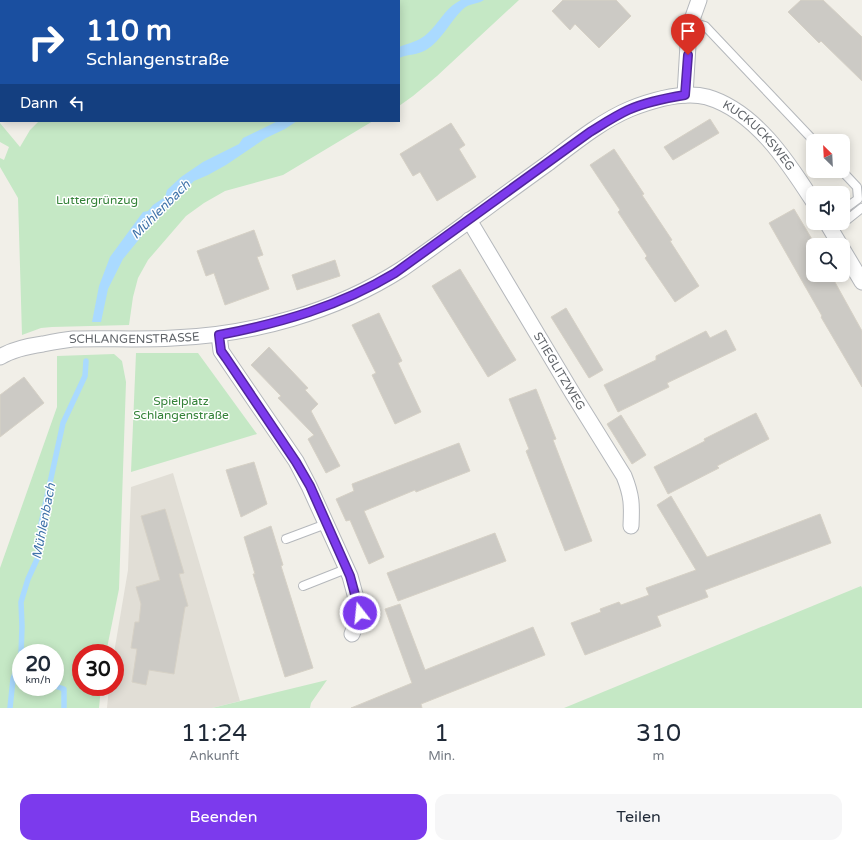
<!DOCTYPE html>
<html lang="de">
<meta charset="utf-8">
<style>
body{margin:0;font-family:"Varela Round",sans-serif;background:#f6f6f7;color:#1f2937;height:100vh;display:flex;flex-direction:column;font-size:15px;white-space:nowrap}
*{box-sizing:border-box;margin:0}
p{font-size:13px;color:#747a83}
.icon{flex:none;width:22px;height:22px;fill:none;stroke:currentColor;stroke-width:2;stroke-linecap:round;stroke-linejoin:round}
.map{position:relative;height:708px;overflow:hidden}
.side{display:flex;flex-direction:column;background:#fff;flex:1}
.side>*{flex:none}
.guide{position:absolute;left:0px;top:0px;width:400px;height:122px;box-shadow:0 2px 10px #0003;background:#1a4fa0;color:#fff;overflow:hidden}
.needle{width:26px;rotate:336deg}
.controls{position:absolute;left:806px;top:134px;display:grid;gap:8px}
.controls a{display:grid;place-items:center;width:44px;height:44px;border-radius:8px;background:#fff;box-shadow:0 2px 10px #0003;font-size:20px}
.speed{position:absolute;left:12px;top:644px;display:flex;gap:8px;font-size:20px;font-weight:700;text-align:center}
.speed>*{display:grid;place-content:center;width:52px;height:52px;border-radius:50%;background:#fff;box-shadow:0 2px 10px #0003;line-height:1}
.speed small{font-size:10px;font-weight:400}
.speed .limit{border:6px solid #d22;background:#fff;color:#111}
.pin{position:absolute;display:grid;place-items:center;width:34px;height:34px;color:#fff;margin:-41px -17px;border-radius:50% 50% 50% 0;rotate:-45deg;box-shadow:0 0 4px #0007}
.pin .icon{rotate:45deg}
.me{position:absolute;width:44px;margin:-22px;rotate:344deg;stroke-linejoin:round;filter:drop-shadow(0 0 3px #0008)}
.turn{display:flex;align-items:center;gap:14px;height:84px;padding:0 20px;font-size:18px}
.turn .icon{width:52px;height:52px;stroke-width:2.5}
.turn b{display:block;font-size:28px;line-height:34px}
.then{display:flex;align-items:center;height:38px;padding:0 20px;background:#0003;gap:8px;font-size:15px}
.eta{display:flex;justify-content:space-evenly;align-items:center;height:68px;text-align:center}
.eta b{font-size:24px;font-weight:600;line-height:28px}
.action{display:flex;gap:8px;margin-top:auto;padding:8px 20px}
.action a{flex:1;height:46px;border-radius:12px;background:#7c3aed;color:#fff;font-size:16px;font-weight:600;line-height:46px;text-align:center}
.action a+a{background:#f6f6f7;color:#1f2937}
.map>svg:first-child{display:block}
.education{fill:#e1ded6}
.green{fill:#c5e8c5;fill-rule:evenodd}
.water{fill:#aadaff}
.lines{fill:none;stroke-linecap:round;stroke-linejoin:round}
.stream{stroke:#aadaff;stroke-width:5.5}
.building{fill:#cccac5;stroke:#d6d1c6}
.service-casing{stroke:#b5b8bc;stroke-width:10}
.minor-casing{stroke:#b5b8bc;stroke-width:17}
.service{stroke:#fff;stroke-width:8}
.minor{stroke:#fff;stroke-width:15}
.route-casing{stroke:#51269a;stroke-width:10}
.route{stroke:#7c3aed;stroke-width:7}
.labels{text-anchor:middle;stroke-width:3;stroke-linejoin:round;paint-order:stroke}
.street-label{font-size:12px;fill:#5f6368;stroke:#fff}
.park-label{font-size:12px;fill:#348238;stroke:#fff}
.water-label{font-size:13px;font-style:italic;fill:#4174aa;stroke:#fff}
</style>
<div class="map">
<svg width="862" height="708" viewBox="0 0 862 708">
<rect width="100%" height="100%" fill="#f1efe8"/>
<polygon class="education" points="173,473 240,701 212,708 107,708 109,687 115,687 115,653 114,653 128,570 131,487"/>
<g class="green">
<polygon points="162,0 519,0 437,76 413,96 399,106 399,1 161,1"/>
<polygon points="39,121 373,121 283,175 225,191 204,203 186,216 148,260 138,278 133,297 129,325 52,327 41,328 22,335 18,198 0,167 0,158 4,160 9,147 0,142 0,123 20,147 30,130"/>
<polygon points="136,353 198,353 257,434 131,472"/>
<path d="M114,354L122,361L126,382L119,589L106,653H81V687H101L99,708H0V568L57,407V356ZM21,653H55V687H21Z"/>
<polygon points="861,586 862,588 862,708 564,708"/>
<polygon points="327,680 311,703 310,708 212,708"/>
</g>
<g class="water">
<path d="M461,0H484C477,5 470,2 462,10C450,22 441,41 426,50C418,55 408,54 399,58V47C409,43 420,41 428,33C441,21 444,9 461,0Z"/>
<polygon points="278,121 297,121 285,129 266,138 226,165 208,175 194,181 176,199 159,211 150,222 141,237 123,259 108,289 101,322 92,322 99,286 110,257 143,212 148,211 153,205 165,197 167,190 181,177 203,162 239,144 243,138"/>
</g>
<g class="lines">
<g class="stream">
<polyline points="55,686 64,689 64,708"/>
<polyline points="10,708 13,679 21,655 22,626 21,602 28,579 39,555 41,524 63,423 85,376 86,361"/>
</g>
</g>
<g class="building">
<polygon points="563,0 616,0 631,16 599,48 575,24 570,30 552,11"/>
<polygon points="801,0 823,0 862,37 862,81 821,41 819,43 788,12"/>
<polygon points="710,119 719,133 673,160 664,147"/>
<polygon points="451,123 465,145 459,149 476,177 437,201 420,172 413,176 400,154"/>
<polygon points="614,149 644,194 642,195 672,240 670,241 699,286 675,302 645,258 647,256 618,212 620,210 590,165"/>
<polygon points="794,209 813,241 813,275 831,275 862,331 862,387 821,317 822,316 769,223"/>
<polygon points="254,230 263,255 257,257 269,289 225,305 214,273 206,276 197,251"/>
<polygon points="335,260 340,276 297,290 292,275"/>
<polygon points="460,269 516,360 488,377 432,286"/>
<polygon points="566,308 603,370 589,378 551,317"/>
<polygon points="379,313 402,361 398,363 421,412 395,424 372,375 376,373 352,325"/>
<polygon points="726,330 736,350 667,383 669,387 618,412 604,385 656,360 656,356 706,331 710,338"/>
<polygon points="269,347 308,388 305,390 318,404 311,411 340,466 326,473 308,439 314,435 278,398 281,396 251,365"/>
<polygon points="24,377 44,403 0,437 0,395"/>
<polygon points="536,389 556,439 553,440 592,541 565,551 526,451 529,449 509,399"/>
<polygon points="756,413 769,439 717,466 719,468 668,494 654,467 705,441 704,439"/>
<polygon points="621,415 646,455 632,464 607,424"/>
<polygon points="459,443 470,471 416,492 415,490 364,511 384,557 369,564 350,520 346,521 336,499 354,491 352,484"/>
<polygon points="254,462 267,504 241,517 226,470"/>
<polygon points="671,496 707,557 820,514 831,543 705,590 708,597 657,616 661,626 585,655 571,623 601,612 600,609 619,602 621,605 649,595 646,588 696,570 657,505"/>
<polygon points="165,509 184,573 179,574 188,606 185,607 174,674 149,670 146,685 132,682 137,649 131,648 135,622 139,622 141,604 136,587 160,580 141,516"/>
<polygon points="271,526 283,565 281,566 313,668 285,677 253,574 255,574 244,537"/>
<polygon points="495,533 506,561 398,601 387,573"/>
<polygon points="400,604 425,670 533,627 545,655 421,704 422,708 351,708 412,683 385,609"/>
</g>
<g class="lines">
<g class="service-casing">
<g id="service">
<polyline points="691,22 705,26 814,141"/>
<polyline points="842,171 857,187 858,199 843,210"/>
<polyline points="843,223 862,208"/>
<polyline points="286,539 326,524"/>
<polyline points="303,586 346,569"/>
</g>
</g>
<g class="minor-casing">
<g id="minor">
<polyline points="11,1 13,0"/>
<polyline points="0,9 1,8"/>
<polyline points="685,95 689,28 699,0"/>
<path id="s1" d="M469,220L573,394L624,476C632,496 632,505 631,526"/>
<polyline points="827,223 840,245"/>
<polyline points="843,250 862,282"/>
<polyline points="219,335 221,351 296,461 309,486 350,576 360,613 352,634"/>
<path id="s2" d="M0,357C13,349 29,346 43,344C53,342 63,340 73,339C106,338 140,340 173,338C252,335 335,312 402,269C451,235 498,199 547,164C572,145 601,121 630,109C653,100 683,91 707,97C755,111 788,162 813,201"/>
</g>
</g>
<use href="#service" class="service"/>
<use href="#minor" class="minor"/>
</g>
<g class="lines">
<g class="route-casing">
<path id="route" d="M360,613L350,576L310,486L296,462L226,358L221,351L219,335C281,323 340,306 395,273L590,132C603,124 615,116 628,110C646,102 666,98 685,95L688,55"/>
</g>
<use href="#route" class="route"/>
</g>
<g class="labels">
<g class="street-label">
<text dy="4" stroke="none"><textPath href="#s2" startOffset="841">KUCKUCKSWEG</textPath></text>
<text dy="4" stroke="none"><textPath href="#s2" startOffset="137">SCHLANGENSTRASSE</textPath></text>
<text dy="4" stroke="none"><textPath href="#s1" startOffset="176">STIEGLITZWEG</textPath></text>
</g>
<g class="park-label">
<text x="97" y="204">Luttergrünzug</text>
<text x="181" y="405">Spielplatz<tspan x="181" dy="14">Schlangenstraße</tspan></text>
</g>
<g class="water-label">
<text transform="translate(160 209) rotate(-45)" y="5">Mühlenbach</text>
<text transform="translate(43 521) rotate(-79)" y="5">Mühlenbach</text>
</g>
</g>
</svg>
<div class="controls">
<a><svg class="needle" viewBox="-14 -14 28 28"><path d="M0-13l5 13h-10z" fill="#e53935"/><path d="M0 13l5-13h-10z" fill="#747a83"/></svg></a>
<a><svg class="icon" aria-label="sound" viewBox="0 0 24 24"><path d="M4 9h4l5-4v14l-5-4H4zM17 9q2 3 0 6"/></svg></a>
<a><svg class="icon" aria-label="search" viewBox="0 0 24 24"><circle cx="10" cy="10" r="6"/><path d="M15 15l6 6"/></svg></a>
</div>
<div class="speed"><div>20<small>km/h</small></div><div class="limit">30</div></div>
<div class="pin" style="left:688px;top:55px;background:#d93025"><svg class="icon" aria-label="arrive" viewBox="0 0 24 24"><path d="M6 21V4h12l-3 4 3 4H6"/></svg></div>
<svg class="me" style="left:360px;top:613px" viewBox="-20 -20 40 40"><circle r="17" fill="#7c3aed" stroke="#fff" stroke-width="3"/><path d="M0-11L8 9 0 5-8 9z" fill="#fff"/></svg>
<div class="guide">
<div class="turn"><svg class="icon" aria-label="right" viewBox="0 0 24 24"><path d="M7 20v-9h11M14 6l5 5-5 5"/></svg><div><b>110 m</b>Schlangenstraße</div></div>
<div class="then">Dann<svg class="icon" aria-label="left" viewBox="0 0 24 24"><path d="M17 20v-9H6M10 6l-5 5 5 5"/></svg></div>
</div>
</div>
<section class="side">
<div class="eta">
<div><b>11:24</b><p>Ankunft</p></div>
<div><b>1</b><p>Min.</p></div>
<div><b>310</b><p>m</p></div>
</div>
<div class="action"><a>Beenden</a><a>Teilen</a></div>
</section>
